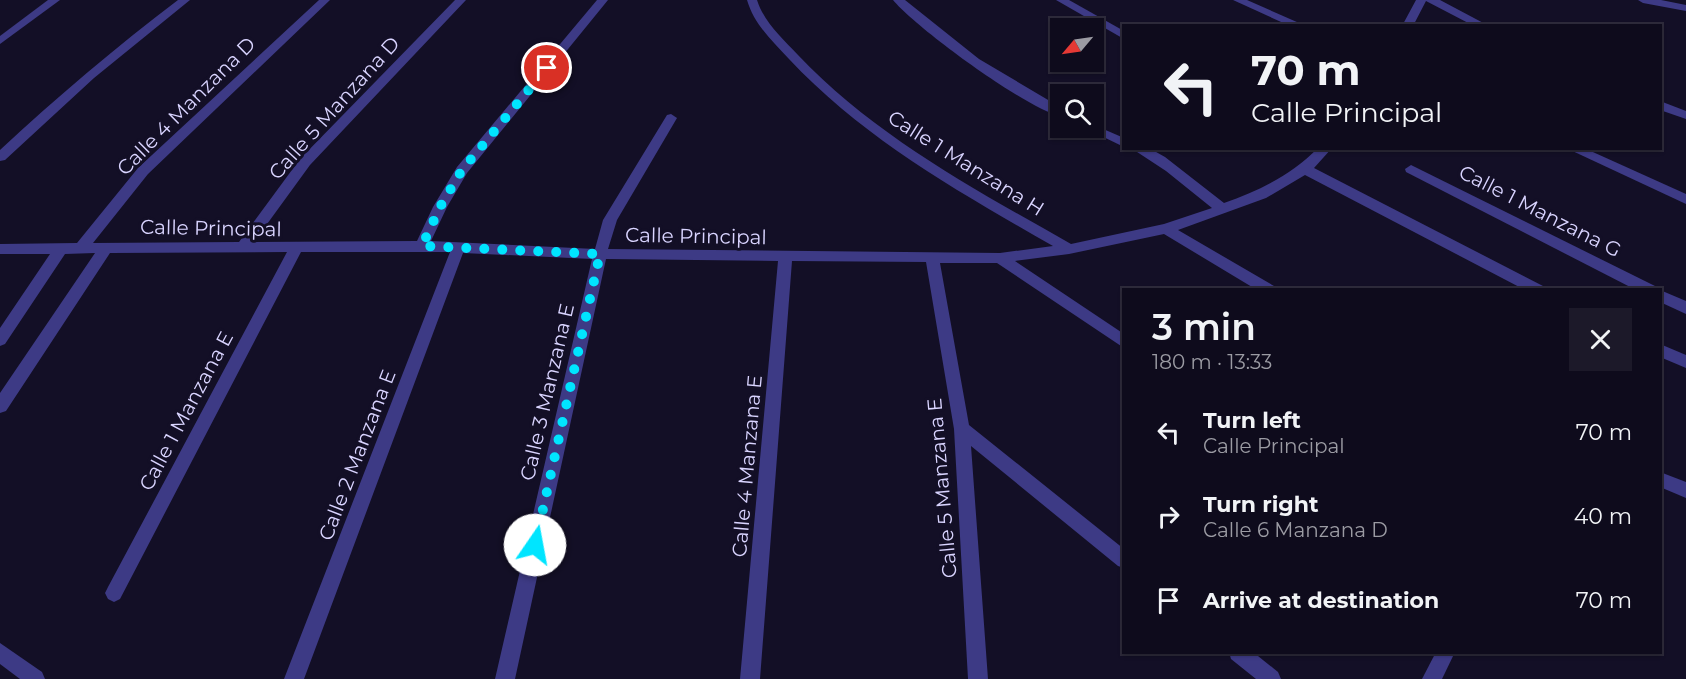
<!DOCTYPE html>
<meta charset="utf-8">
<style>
body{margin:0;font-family:Montserrat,sans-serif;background:#1c1929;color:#f1f3f6;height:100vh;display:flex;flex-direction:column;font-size:22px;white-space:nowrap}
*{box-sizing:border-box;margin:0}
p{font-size:20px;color:#9b9ba3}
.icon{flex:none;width:33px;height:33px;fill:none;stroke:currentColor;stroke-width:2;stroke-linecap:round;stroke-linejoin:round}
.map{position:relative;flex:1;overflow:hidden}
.sheet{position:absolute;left:1122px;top:288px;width:540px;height:366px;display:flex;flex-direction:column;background:#0e0b1c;border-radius:0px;box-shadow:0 2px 4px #0004,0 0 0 2px #2e2b3b}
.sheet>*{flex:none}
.guide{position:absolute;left:1122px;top:24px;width:540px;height:126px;border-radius:0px;box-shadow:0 2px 4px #0004,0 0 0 2px #2e2b3b;background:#0e0b1c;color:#f1f3f6;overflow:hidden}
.needle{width:39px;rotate:241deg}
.buttons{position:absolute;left:1050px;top:18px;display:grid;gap:12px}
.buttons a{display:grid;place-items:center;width:54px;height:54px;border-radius:0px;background:#0e0b1c;box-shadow:0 2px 4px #0004,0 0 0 2px #2e2b3b;font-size:30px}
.pin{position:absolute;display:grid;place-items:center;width:51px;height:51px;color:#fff;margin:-26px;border:3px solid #fff;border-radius:50%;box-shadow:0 2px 6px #0007}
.me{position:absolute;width:66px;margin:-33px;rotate:12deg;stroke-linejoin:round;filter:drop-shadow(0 0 4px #0008)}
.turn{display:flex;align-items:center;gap:21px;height:126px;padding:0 30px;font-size:27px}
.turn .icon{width:78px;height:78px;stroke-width:2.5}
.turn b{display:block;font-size:42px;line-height:51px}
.round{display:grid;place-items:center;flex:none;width:63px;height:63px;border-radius:0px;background:#1c1929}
.head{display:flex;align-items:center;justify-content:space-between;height:102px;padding:0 30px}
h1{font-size:36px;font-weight:600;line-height:45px}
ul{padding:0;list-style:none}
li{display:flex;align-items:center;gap:18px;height:84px;padding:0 30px}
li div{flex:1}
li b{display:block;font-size:22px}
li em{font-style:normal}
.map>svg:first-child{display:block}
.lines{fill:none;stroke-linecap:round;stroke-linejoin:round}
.minor{fill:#3d3a85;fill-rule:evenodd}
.route{stroke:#00e5ff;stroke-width:10;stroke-dasharray:0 18}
.labels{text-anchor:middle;stroke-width:6;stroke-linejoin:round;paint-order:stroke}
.street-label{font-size:20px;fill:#d9d4ff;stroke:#130f26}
</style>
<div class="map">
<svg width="1686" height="679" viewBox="0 0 1686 679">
<rect width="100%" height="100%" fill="#130f26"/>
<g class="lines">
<g class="minor">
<polygon points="48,0 60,0 0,44 0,36"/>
<path d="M178,0H190L94,78L5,160L0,161V150C57,97 116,47 178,0Z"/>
<path d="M319,0H330L148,174L93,243L239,242L300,159L455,0H466L310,165L254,242L417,241L433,207L457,167L597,0H608L467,173L447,207L431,241L595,249L603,220L667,115L671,114L677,118L617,220L608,249L1000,253L1053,246C959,192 864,139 789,59C772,41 754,24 747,0H757C764,22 782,38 798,55C875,136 974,189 1071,244L1164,224L1212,208L1166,171L1131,148H1149L1165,157L1224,203C1259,191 1291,175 1318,148H1332L1314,168L1543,286L1545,290H1525L1305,175L1266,198L1178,230L1274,286L1276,290H1257L1164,234L1069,254L1015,261L1124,334V348L997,263H940L969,425L1124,549V568L1118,566L971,446L988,679H968L954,429L926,262L792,261L760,679H740L778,261L606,259L515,679H495L592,259L463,253L304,679H284L450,252H301L120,599L114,602L108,599L105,593L108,587L287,252L110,253L6,411L0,413V393L95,253L65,254L5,344L0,346V328L50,254H0V244L77,243L138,168Z"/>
<path d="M893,0H905L979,59L1060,107V116C1027,109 916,28 893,0Z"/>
<polygon points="1056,0 1069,0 1124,31 1124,39"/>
<polygon points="1233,0 1247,0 1306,26 1290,26"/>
<polygon points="1416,0 1440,0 1489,26 1474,26 1426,1 1413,26 1402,26"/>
<polygon points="1638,0 1661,0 1686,5 1686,11 1643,3"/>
<polygon points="1660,101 1686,111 1686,119 1660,110"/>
<polygon points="1094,125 1124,138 1124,147 1085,128 1094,128"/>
<polygon points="1566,148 1584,148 1686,194 1686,204"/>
<polygon points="1411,165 1655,286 1657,290 1636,290 1406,172 1405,169"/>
<polygon points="1660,290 1686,301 1686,314 1660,302"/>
<polygon points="1660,344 1686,355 1686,368 1660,357"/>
<polygon points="1660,472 1686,482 1686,498 1660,487"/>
<polygon points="0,643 42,672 45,679 20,679 0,664"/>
<polygon points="1229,652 1253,652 1278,672 1281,679 1256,679 1231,659"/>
<polygon points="1436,652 1455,652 1442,679 1422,679"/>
</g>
</g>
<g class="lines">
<polyline class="route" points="535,545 600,254 422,246 440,207 462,170 547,68"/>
</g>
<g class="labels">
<g class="street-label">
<text transform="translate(186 106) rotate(-45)" y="7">Calle 4 Manzana D</text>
<text transform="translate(334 108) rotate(-48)" y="7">Calle 5 Manzana D</text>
<text transform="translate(966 163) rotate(32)" y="7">Calle 1 Manzana H</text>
<text transform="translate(1540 211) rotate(27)" y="7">Calle 1 Manzana G</text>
<text transform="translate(211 228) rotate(1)" y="7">Calle Principal</text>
<text transform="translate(696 236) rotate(1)" y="7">Calle Principal</text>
<text transform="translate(547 392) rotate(-77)" y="7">Calle 3 Manzana E</text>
<text transform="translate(186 411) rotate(-62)" y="7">Calle 1 Manzana E</text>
<text transform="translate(357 455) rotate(-69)" y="7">Calle 2 Manzana E</text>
<text transform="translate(747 466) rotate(-85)" y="7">Calle 4 Manzana E</text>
<text transform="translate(942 488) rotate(-95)" y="7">Calle 5 Manzana E</text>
</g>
</g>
</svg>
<div class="buttons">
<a><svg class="needle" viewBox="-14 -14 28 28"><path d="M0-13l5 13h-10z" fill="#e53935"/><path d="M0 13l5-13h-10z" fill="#9b9ba3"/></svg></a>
<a><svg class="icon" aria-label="search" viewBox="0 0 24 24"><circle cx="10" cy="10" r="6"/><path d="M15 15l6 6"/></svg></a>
</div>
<div class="pin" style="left:547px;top:68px;background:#d93025"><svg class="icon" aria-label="arrive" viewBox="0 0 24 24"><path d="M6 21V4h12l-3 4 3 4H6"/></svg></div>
<svg class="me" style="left:535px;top:545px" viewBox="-20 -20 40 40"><circle r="19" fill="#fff"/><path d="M0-13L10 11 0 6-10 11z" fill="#00e5ff"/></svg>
<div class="guide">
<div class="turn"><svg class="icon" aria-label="left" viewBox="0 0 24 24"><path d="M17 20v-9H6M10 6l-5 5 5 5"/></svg><div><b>70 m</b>Calle Principal</div></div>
</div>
<section class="sheet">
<div class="head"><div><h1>3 min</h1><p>180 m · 13:33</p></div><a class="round"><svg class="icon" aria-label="close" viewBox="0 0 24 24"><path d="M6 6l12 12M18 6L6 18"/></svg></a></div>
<ul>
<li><svg class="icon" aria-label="left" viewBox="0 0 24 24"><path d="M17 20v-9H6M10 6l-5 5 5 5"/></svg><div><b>Turn left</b><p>Calle Principal</p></div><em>70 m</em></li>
<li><svg class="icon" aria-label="right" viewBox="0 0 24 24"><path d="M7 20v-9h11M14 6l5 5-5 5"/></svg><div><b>Turn right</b><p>Calle 6 Manzana D</p></div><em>40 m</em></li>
<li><svg class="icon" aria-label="arrive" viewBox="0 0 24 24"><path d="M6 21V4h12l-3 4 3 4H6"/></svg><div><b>Arrive at destination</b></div><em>70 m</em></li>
</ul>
</section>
</div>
